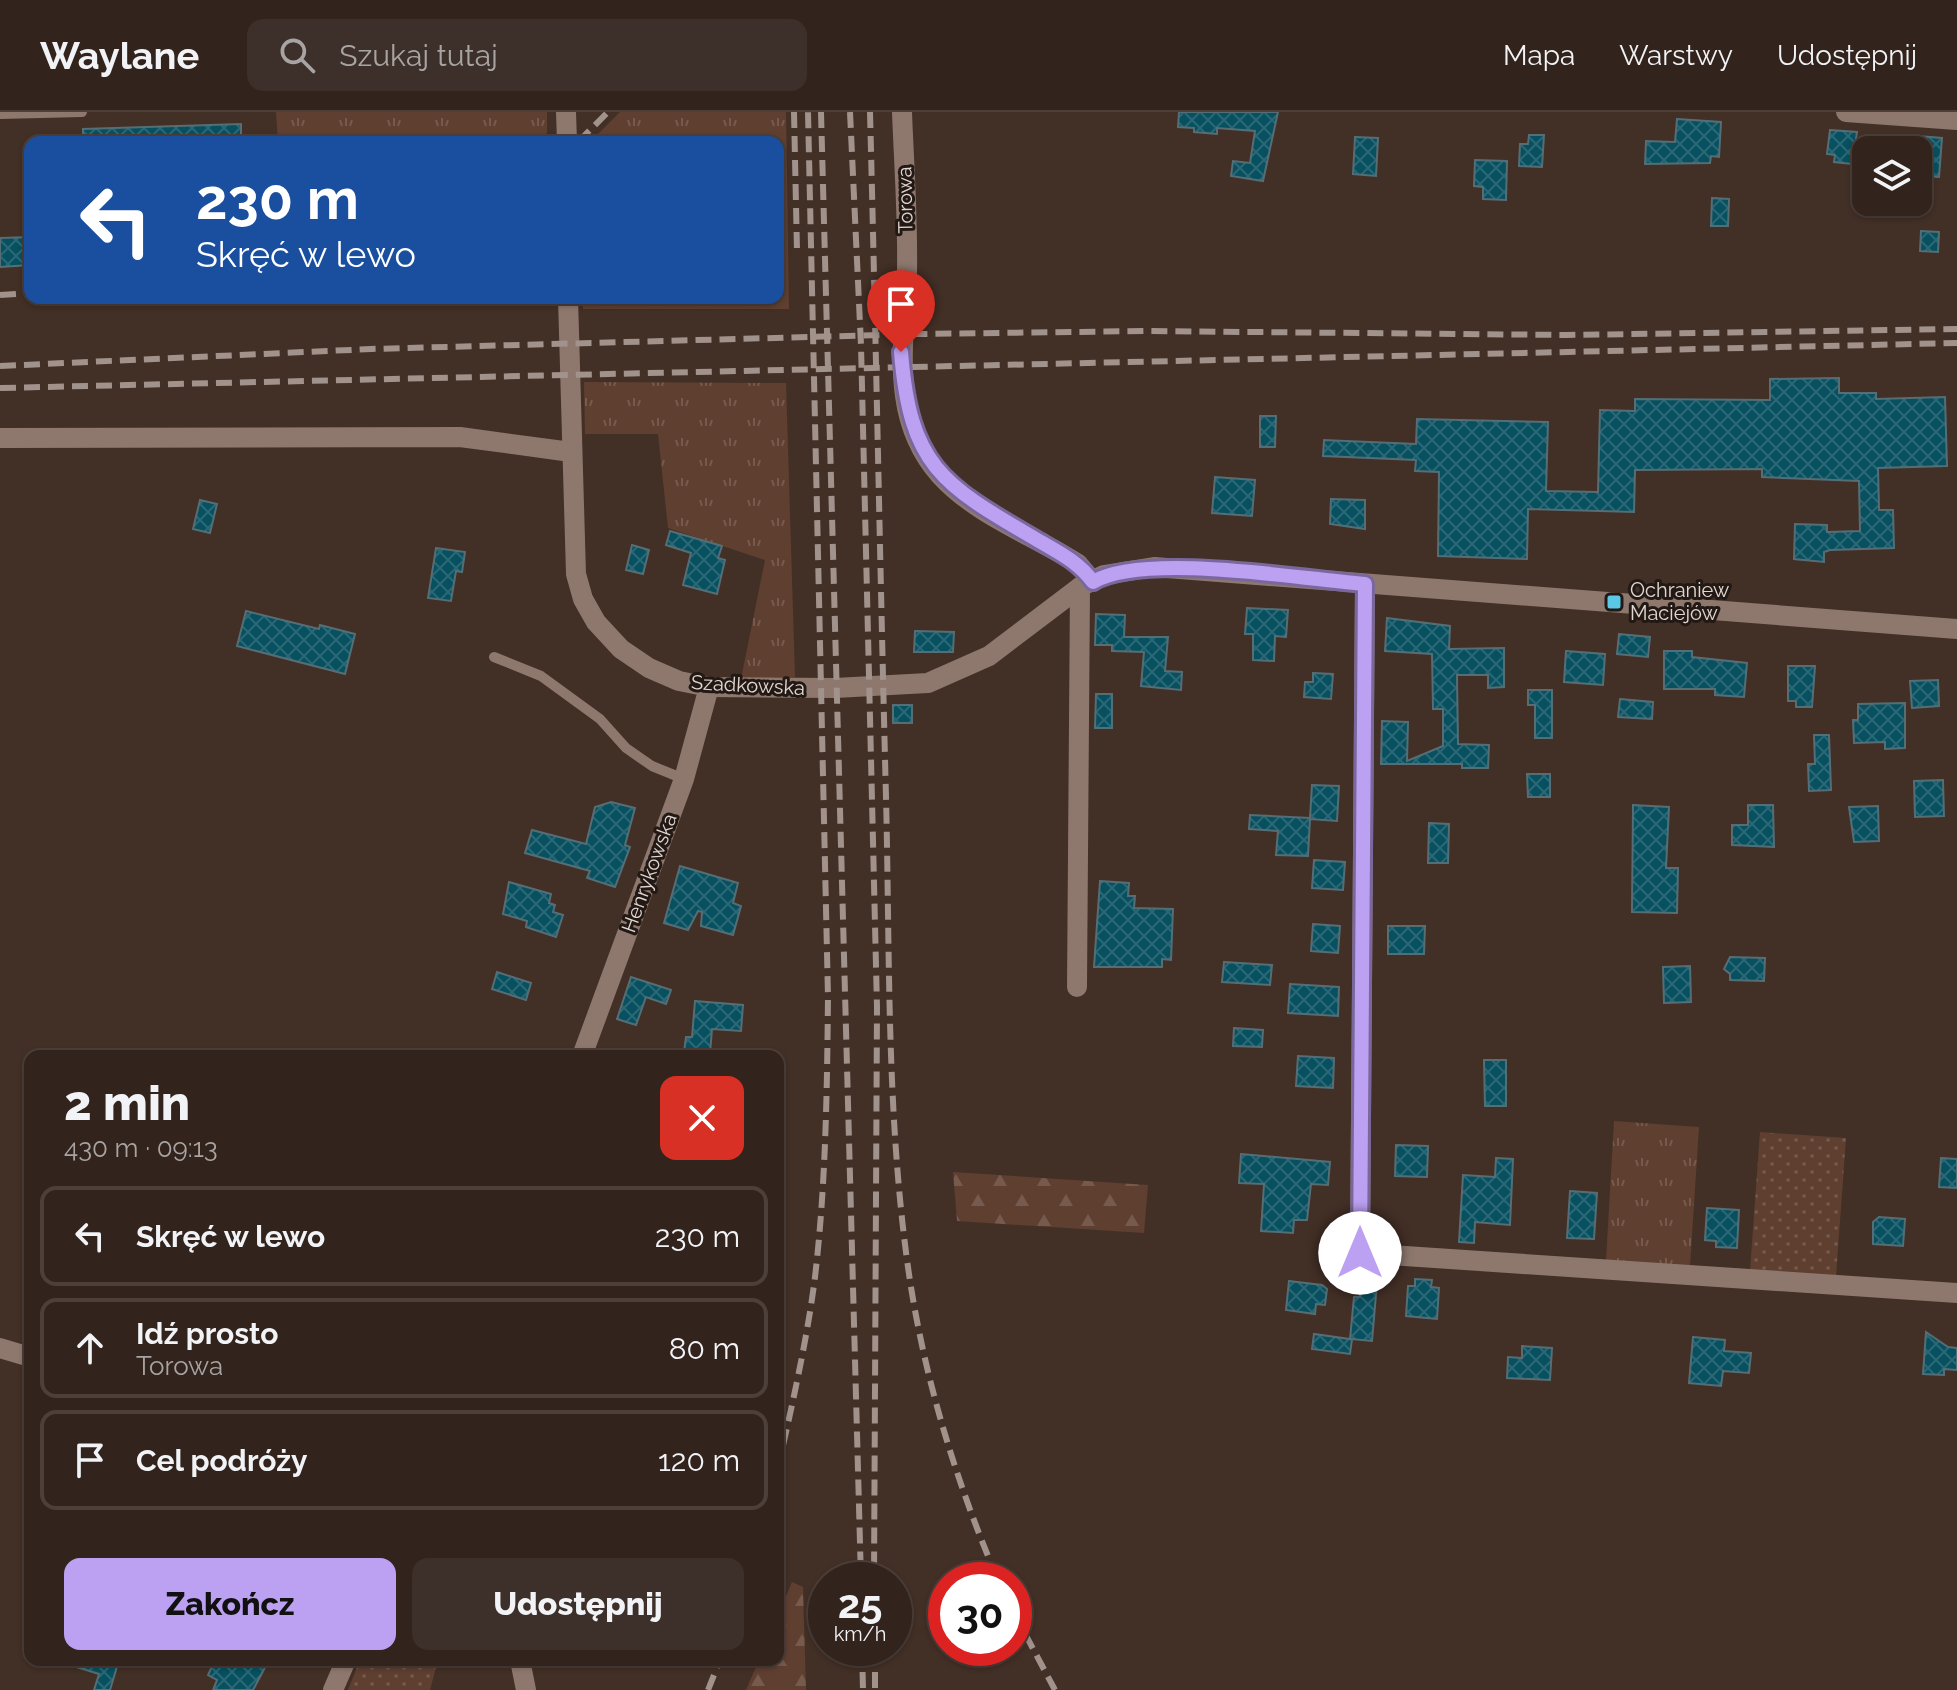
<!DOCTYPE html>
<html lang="pl">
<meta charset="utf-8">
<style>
body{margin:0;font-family:Raleway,sans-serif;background:#3d2f29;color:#f1f3f6;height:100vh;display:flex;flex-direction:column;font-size:30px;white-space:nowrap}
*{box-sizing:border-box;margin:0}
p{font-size:26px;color:#a8a4a3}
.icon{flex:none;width:44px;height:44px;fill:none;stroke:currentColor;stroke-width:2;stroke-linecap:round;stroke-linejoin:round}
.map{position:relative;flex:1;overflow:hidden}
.drawer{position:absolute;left:24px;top:938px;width:760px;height:616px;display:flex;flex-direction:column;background:#32231c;border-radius:16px;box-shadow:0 2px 6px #0004,0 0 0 2px #4d403b}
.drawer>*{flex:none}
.guide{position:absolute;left:24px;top:24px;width:760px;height:168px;border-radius:16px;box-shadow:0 2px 6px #0004,0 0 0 2px #4d403b;background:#1a4fa0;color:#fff;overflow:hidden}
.fabs{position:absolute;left:1852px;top:24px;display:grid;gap:16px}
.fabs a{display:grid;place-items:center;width:80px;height:80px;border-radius:16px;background:#32231c;box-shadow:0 2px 6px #0004,0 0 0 2px #4d403b;font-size:40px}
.speed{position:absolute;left:808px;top:1450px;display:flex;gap:16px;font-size:40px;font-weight:700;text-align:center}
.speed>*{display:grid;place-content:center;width:104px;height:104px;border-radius:50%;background:#32231c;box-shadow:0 2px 6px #0004,0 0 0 2px #4d403b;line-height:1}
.speed small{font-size:20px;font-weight:400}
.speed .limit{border:12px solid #d22;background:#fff;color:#111}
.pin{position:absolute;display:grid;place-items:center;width:68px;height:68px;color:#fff;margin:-82px -34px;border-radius:50% 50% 50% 0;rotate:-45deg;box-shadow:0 0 8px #0007}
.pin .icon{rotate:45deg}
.me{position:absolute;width:88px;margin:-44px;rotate:0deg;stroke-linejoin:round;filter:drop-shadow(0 0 6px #0008)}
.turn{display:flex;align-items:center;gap:28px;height:168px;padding:0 40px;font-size:36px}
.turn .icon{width:104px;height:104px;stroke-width:2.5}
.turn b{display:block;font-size:56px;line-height:68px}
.round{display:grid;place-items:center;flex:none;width:84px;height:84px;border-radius:16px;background:#3d2f29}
.summary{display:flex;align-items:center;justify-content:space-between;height:136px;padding:0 40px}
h1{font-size:48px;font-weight:800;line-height:60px}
.cta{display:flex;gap:16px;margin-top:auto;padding:16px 40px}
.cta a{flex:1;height:92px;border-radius:16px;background:#bca0f2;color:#111;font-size:32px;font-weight:800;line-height:92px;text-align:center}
.cta a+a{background:#3d2f29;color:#f1f3f6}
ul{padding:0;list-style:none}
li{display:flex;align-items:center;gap:24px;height:100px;margin:0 16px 12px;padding:0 24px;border:4px solid #4d403b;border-radius:16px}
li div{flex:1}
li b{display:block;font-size:30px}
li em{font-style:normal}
header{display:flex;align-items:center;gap:48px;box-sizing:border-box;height:112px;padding:0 40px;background:#32231c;border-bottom:2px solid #4d403b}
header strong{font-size:38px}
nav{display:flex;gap:44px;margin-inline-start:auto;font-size:28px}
.search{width:560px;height:72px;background:#3d2f29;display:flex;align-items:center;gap:20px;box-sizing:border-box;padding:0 28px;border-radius:16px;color:#a8a4a3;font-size:30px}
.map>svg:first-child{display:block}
.grass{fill:url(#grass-tufts)}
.forest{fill:url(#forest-firs)}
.garden{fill:url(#garden-dots)}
.building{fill:url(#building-cross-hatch);stroke:#556e75;stroke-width:2}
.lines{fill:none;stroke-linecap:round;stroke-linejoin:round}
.service{stroke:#8e786e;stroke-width:10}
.minor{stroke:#8e786e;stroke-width:20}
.tertiary{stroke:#8e786e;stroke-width:20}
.rail{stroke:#a1928b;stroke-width:6;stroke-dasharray:16 8;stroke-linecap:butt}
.route-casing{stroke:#7a689d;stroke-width:20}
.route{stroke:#bca0f2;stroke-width:14}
.poi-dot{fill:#5bc8e6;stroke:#221915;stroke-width:3}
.labels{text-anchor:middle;stroke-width:6;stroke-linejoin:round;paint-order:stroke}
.street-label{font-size:20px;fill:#e2d6d0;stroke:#221915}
.poi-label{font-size:20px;fill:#e2d6d0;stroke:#221915;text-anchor:start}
</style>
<header>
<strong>Waylane</strong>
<div class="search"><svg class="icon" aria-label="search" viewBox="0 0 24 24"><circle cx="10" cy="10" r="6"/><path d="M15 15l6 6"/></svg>Szukaj tutaj</div>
<nav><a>Mapa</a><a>Warstwy</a><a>Udostępnij</a></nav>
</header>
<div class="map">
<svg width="1957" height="1578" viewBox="0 0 1957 1578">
<defs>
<pattern id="grass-tufts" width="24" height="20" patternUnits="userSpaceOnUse" patternTransform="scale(2)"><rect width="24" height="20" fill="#5f3f30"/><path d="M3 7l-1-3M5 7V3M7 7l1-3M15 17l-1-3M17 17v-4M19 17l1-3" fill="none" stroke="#765a4d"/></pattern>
<pattern id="forest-firs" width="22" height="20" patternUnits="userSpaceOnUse" patternTransform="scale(2)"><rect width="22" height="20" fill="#5f3f30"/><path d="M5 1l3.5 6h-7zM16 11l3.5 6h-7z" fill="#765a4d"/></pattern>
<pattern id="garden-dots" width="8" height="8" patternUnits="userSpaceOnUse" patternTransform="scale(2)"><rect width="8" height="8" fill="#5f3f30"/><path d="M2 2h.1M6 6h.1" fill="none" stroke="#765a4d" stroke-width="1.8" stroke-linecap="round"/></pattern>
<pattern id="building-cross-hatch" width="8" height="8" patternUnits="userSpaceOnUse" patternTransform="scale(2)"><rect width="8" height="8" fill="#075060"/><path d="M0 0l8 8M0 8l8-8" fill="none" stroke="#2b6876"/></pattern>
</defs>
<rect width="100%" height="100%" fill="#422f26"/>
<g class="grass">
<polygon points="276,0 547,0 547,21 536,30 278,30"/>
<polygon points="620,0 786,0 789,197 583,197 583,186 778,186 778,30 590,30"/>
<polygon points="584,270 786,271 795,565 741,567 765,448 668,416 658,322 585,322"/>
<polygon points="1614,1009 1699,1015 1690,1154 1606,1149"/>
</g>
<g class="forest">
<polygon points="953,1060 1148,1073 1144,1121 957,1109"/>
<polygon points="792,1470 803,1475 806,1578 746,1578 759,1548 778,1548 778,1504"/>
</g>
<g class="garden">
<polygon points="1760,1020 1846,1026 1836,1164 1750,1159"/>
<polygon points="360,1548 438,1548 430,1578 348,1578"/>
</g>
<g class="building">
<polygon points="1179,0 1278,0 1263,69 1231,64 1233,49 1250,51 1255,19 1217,16 1217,22 1194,20 1194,16 1178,15"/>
<polygon points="1677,7 1721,10 1719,45 1711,44 1710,51 1645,52 1646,29 1675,30"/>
<polygon points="241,12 241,30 83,30 83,17"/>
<polygon points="1830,18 1857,20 1852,52 1834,50 1835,43 1827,42"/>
<polygon points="1529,23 1544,23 1542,55 1519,54 1520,32 1528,32"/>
<polygon points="1918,24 1942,26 1939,65 1918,64"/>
<polygon points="1355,25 1378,26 1376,64 1353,62"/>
<polygon points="1475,48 1507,49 1506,88 1483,87 1483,75 1474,74"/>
<polygon points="1712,86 1729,87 1728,114 1711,114"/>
<polygon points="1921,119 1939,120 1938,140 1920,139"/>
<polygon points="30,125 30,153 0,155 0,126"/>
<polygon points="1839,266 1839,281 1876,281 1876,287 1945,285 1947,354 1878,356 1879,398 1893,398 1894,436 1830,438 1824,440 1824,450 1794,447 1795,412 1827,413 1827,420 1860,419 1859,369 1762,365 1762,357 1635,358 1634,400 1528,397 1527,447 1438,444 1439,360 1415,359 1416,348 1323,344 1324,328 1416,332 1417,307 1548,310 1546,379 1598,380 1600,298 1635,299 1635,287 1770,288 1770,267"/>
<polygon points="1260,304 1276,304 1275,335 1260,335"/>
<polygon points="1215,365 1255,368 1252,404 1212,401"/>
<polygon points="1331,387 1365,388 1365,417 1330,412"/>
<polygon points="200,388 217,392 210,421 193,417"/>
<polygon points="670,419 722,434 718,446 725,448 717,482 683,473 691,441 666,433"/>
<polygon points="632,433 649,438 643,462 626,458"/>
<polygon points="436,436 465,440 462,460 456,459 451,489 428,486"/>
<polygon points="1247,496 1288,498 1286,525 1275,524 1274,549 1253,548 1253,522 1245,522"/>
<polygon points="246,499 319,517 320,513 355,522 345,562 237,534"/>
<polygon points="1096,502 1125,503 1124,525 1168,525 1165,559 1182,560 1181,578 1141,574 1144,540 1112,539 1112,533 1095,533"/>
<polygon points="1387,506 1450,514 1449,537 1504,536 1504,575 1488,576 1488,563 1457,563 1458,632 1489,633 1488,656 1462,656 1462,652 1381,652 1382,609 1408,610 1407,649 1443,634 1443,597 1433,597 1432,542 1385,539"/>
<polygon points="915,519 954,520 953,540 914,540"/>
<polygon points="1619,522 1650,525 1648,545 1617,542"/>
<polygon points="1566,539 1605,542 1603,573 1564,570"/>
<polygon points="1664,539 1692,539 1692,545 1747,551 1744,585 1715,583 1715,577 1664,577"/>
<polygon points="1788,554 1815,554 1812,595 1796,595 1796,589 1788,589"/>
<polygon points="1313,561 1333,562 1331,587 1304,585 1305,570 1313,570"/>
<polygon points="1938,568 1939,594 1912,596 1910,569"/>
<polygon points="1528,578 1552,578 1552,626 1535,626 1535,593 1528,593"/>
<polygon points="1096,582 1112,582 1112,616 1095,616"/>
<polygon points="1620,587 1653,590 1652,607 1618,605"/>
<polygon points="1905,591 1905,636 1885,637 1885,630 1854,631 1853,608 1858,608 1858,592"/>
<rect x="893" y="593" width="19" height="18"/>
<polygon points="1814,623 1829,623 1831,678 1809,679 1808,652 1815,652"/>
<polygon points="1527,662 1550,662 1550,685 1528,685"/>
<polygon points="1943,668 1944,704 1915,705 1914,669"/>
<polygon points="1312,673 1339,674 1337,709 1310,707 1308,744 1276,743 1278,719 1249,717 1250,703 1310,706"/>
<polygon points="611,690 635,696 625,733 630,735 615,775 587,766 590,759 525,741 532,718 586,732 595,695"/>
<polygon points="1633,693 1669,695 1666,756 1678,756 1677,801 1632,800"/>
<polygon points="1748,693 1773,693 1774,735 1732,733 1732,713 1748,713"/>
<polygon points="1878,694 1879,729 1854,730 1849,695"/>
<polygon points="1429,711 1449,712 1448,751 1428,751"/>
<polygon points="1314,748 1345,750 1343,778 1312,776"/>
<polygon points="680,754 738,771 733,791 741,794 733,823 701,814 702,800 698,799 688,818 664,811"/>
<polygon points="1100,769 1129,771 1128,784 1135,784 1134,796 1173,797 1171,848 1162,847 1162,855 1094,855"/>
<polygon points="509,770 551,782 549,791 555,793 553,800 563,803 556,825 526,815 527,809 503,802"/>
<polygon points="1313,812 1340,814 1338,841 1311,839"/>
<polygon points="1388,814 1425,814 1424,842 1388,842"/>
<polygon points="1730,845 1765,846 1764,869 1730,868 1730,862 1724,857"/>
<polygon points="1224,850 1272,853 1270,873 1222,870"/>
<polygon points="1690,854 1691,890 1664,891 1663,855"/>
<polygon points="497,860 531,871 526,888 492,877"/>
<polygon points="631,865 671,878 666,892 646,885 636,913 617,907"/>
<polygon points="1290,872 1339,875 1338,904 1288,901"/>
<polygon points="695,889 743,893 741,919 712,917 710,942 684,940 686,925 692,925"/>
<polygon points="1234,916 1263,918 1262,935 1233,934"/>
<polygon points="1298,944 1334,946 1333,976 1296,974"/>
<polygon points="1484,948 1506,948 1506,994 1485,994"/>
<polygon points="1396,1033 1428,1034 1427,1065 1395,1064"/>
<polygon points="1241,1042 1330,1050 1328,1073 1311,1072 1307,1108 1294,1108 1293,1121 1261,1119 1264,1072 1239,1071"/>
<polygon points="1496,1046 1513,1047 1510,1113 1475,1110 1474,1131 1459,1130 1463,1063 1495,1065"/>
<polygon points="1941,1046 1957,1047 1957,1076 1939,1075"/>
<polygon points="1570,1079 1597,1081 1594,1127 1567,1126"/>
<polygon points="1707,1096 1739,1098 1737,1136 1716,1135 1716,1129 1705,1128"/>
<polygon points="1879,1105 1905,1107 1903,1134 1873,1132 1873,1110"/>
<polygon points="1415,1167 1432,1168 1431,1175 1439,1176 1437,1207 1406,1204 1408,1174 1415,1174"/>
<polygon points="1289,1169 1322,1173 1327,1177 1325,1193 1316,1192 1315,1202 1286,1198"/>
<polygon points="1361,1170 1377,1171 1372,1229 1352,1227 1350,1242 1312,1237 1314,1222 1350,1227 1354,1185 1360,1185"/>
<polygon points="1926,1220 1948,1235 1957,1236 1957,1258 1944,1257 1944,1263 1923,1262"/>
<polygon points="1693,1225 1725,1228 1724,1239 1751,1241 1749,1261 1723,1259 1721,1274 1689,1271"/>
<polygon points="1522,1234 1552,1236 1550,1268 1507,1266 1508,1245 1522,1246"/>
<polygon points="68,1548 119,1548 110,1578 94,1578 99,1562 67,1552"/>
<polygon points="224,1548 269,1548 253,1578 213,1578 217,1568 208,1563 214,1550 223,1554"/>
</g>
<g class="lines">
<g class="service">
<polyline points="0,2 82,0"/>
<polyline points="494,545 541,564 600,607 626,636 652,654 684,667"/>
</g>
<g class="minor">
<path d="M902,0C904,53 908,106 907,159C905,229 888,305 940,363C976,403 1033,423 1078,452L1093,470"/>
<polyline points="1846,0 1957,8"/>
<polyline points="0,326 460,325 571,340"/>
<polyline points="1365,472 1360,1141 1957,1181"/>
<polyline points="1077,875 1080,475"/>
<polyline points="582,944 684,667 709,575"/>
<polyline points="0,1236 30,1245"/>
<polyline points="520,1548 526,1578"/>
<polyline points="333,1578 346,1548"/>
</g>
<g class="tertiary">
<polyline points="566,0 567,30"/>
<polyline points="568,186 576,462 583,487 596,510 621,537 649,556 679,569 709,575 835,576 928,571 989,544 1080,475 1104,463 1154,455 1957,517"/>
</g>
<g class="rail">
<polyline points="794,0 797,139"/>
<polyline points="821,0 861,1468"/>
<polyline points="850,0 861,233 877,895 874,1468"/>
<path d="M870,0C876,228 880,457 886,685C890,846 886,1009 910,1169C926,1272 957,1372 998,1468"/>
<polyline points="578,30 608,0"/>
<polyline points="0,183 30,181"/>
<polyline points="0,254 371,237 918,222 1147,219 1567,223 1957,217"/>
<polyline points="0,276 1957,231"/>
<path d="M778,1356C792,1293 807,1229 815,1165C826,1071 827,978 828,885L808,0"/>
<polyline points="1014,1501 1055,1578"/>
<polyline points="862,1536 863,1578"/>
<polyline points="875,1536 875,1578"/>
<polyline points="708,1578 720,1548"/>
</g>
</g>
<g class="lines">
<g class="route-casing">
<path id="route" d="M901,240C910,353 941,372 1034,426C1056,439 1078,449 1093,470C1144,440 1302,467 1365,472L1360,1141"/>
</g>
<use href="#route" class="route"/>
</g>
<rect class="poi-dot" x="1606" y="482" width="16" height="16" rx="4"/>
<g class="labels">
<g class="street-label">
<text transform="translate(905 88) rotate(-91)" y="7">Torowa</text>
<text transform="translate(748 573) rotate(3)" y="7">Szadkowska</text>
<text transform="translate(649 761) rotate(-70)" y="7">Henrykowska</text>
</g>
<g class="poi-label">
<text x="1630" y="485">Ochraniew<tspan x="1630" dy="23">Maciejów</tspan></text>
</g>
</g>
</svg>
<div class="fabs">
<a><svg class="icon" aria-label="layers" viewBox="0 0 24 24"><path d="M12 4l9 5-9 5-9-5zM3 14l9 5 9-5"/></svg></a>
</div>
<div class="speed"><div>25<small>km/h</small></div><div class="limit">30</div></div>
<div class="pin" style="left:901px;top:240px;background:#d93025"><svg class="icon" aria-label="arrive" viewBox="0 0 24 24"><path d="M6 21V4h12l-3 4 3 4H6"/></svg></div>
<svg class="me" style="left:1360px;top:1141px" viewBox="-20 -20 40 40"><circle r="19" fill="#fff"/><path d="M0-13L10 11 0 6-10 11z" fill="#bca0f2"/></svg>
<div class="guide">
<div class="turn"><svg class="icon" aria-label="left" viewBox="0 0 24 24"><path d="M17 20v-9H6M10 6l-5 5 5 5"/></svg><div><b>230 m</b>Skręć w lewo</div></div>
</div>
<section class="drawer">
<div class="summary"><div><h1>2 min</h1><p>430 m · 09:13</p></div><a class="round" style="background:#d93025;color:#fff"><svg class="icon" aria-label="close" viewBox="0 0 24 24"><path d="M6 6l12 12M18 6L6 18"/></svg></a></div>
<ul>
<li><svg class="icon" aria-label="left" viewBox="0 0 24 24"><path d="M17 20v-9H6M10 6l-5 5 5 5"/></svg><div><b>Skręć w lewo</b></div><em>230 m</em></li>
<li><svg class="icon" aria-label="ahead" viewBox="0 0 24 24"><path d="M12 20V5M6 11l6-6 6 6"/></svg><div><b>Idź prosto</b><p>Torowa</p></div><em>80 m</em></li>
<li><svg class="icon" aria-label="arrive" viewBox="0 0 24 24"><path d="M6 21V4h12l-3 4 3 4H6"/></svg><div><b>Cel podróży</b></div><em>120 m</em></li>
</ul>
<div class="cta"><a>Zakończ</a><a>Udostępnij</a></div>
</section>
</div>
